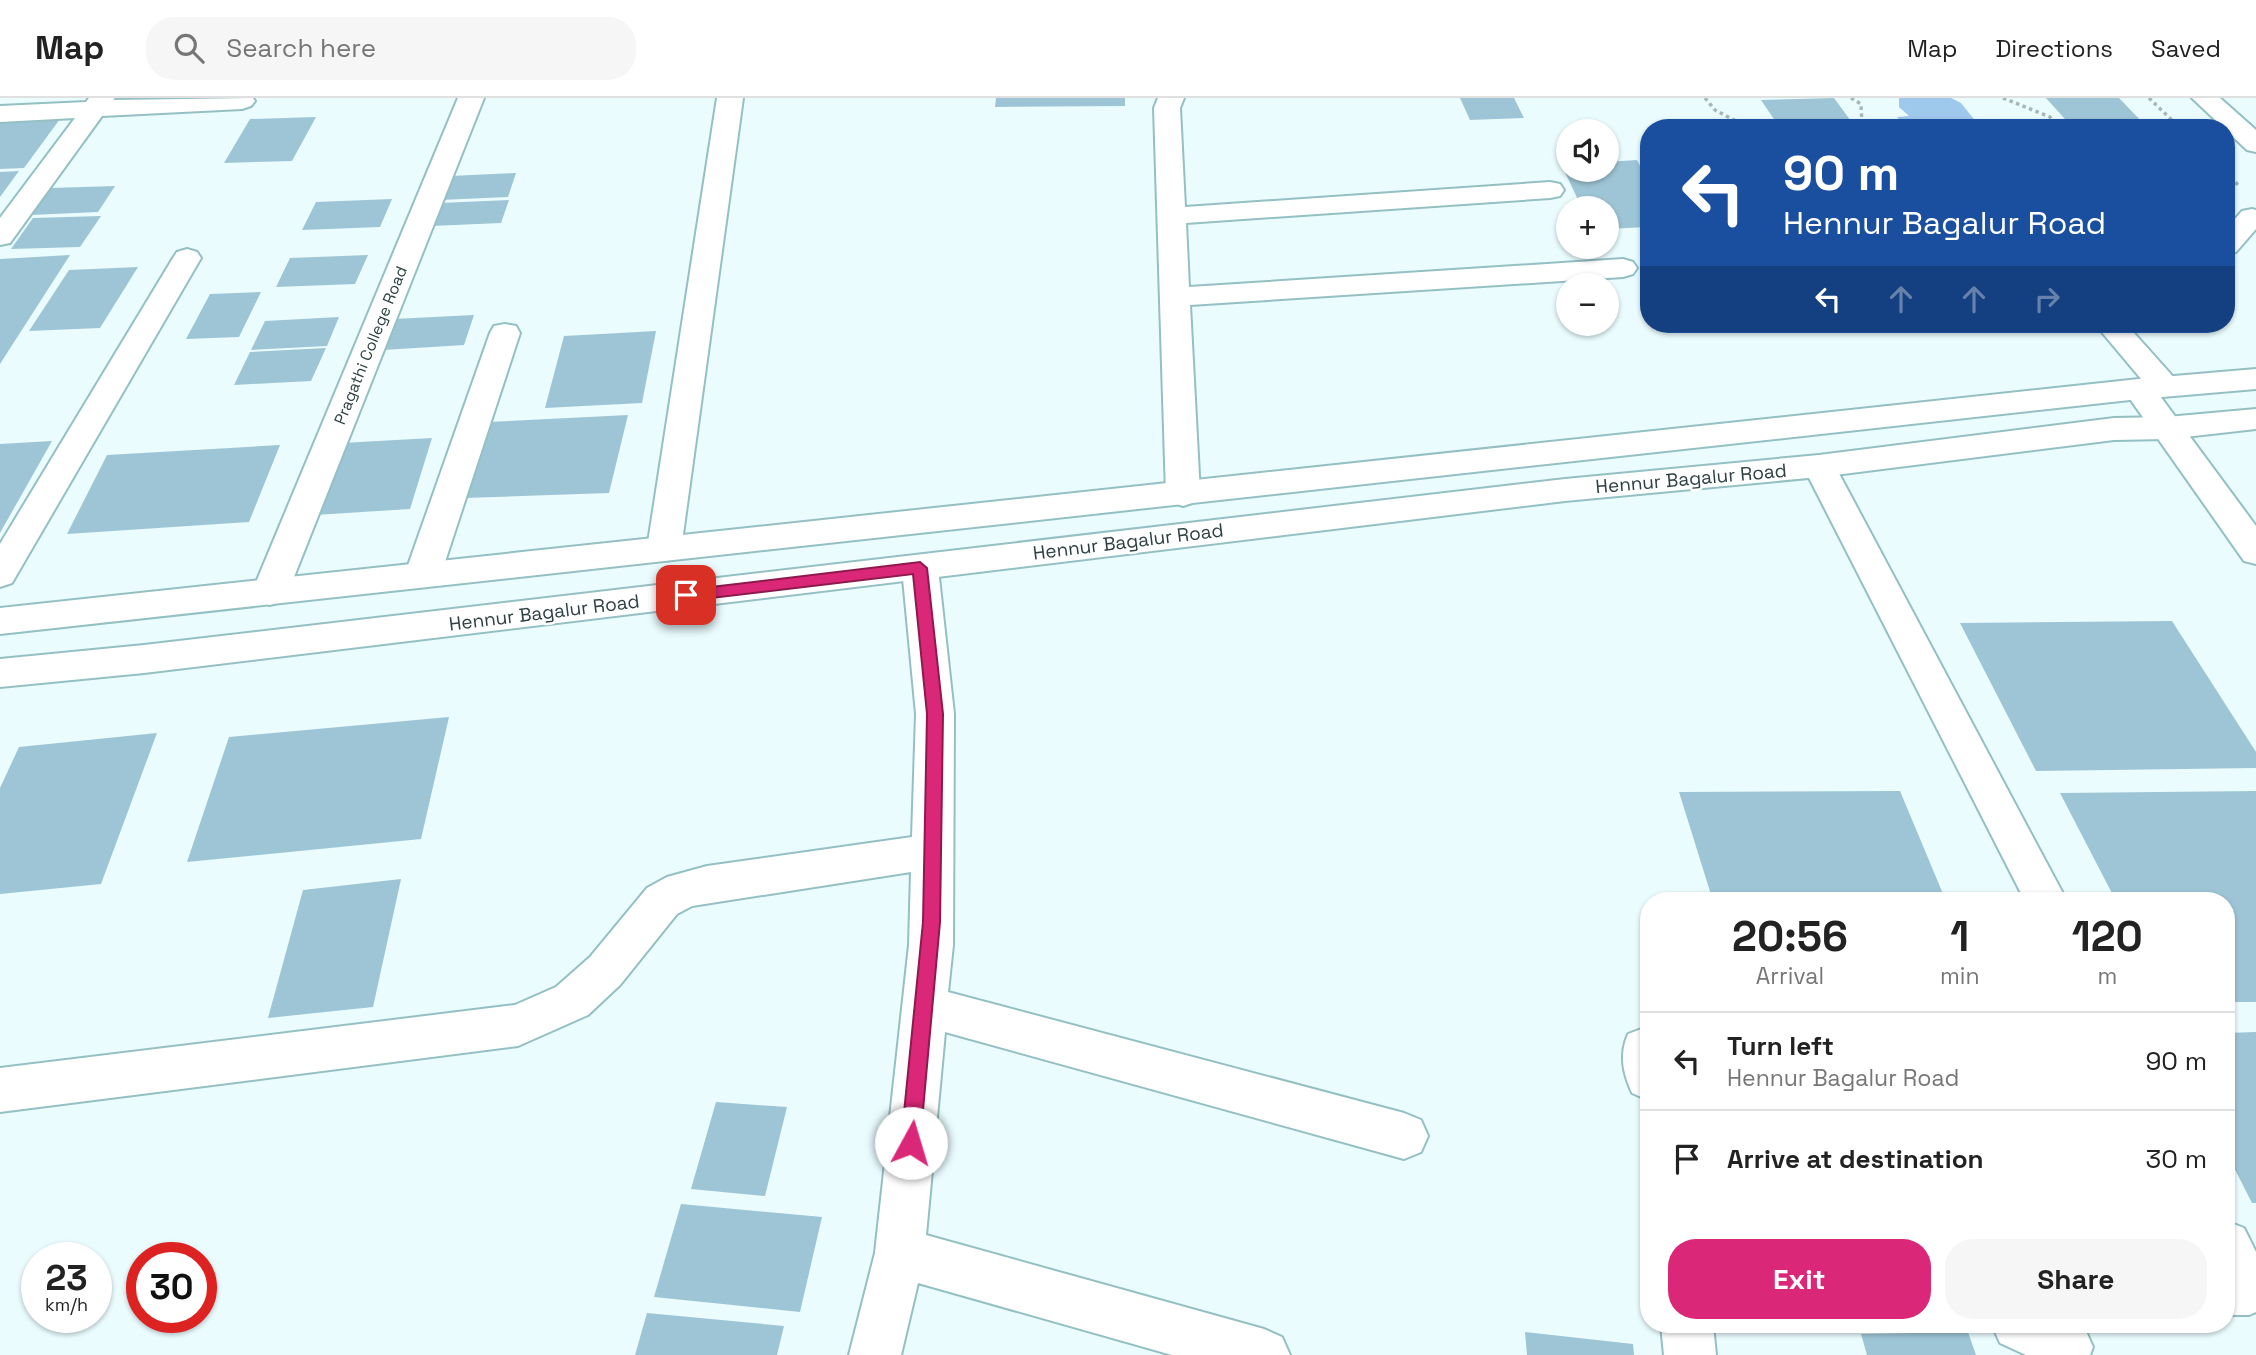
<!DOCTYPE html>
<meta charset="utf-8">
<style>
body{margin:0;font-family:"Space Grotesk",sans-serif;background:#f6f6f6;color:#222;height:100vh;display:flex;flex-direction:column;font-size:26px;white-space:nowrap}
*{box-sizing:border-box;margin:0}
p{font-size:23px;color:#767676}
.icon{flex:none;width:38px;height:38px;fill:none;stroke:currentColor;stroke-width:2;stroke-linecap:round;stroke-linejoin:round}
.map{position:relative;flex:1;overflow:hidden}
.details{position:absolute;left:1640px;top:794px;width:595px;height:441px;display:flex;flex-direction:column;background:#fff;border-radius:28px;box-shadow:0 2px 5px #0004}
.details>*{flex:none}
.hud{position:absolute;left:1640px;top:21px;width:595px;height:214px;border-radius:28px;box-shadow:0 2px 5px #0004;background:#1a4fa0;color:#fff;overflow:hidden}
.fabs{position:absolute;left:1556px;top:21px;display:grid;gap:14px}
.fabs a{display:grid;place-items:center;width:63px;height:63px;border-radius:50%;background:#fff;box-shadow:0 2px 5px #0004;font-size:35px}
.speed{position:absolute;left:21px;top:1144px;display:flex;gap:14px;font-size:35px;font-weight:700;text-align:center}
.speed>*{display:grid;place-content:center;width:91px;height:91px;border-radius:50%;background:#fff;box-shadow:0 2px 5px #0004;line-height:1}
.speed small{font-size:18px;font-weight:400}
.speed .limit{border:10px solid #d22;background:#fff;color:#111}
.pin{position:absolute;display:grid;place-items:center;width:60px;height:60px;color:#fff;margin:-30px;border-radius:14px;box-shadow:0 4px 10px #0006}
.me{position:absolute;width:77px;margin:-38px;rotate:6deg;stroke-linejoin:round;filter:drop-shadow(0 0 5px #0008)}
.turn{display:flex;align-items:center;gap:24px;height:147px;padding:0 28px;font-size:32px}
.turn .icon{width:91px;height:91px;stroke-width:2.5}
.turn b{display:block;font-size:49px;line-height:60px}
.lanes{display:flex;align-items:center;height:66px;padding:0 28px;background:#0003;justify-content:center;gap:35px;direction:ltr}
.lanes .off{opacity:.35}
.eta{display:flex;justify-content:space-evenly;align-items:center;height:119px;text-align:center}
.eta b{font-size:42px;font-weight:700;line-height:49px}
.action{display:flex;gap:14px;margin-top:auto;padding:14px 28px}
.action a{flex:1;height:80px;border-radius:28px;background:#db2777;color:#fff;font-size:28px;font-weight:700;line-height:80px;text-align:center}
.action a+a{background:#f6f6f6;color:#222}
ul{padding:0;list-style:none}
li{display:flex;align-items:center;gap:21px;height:98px;padding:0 28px;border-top:2px solid #e0e0e0}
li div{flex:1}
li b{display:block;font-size:26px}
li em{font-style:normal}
header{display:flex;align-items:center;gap:42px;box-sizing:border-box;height:98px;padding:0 35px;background:#fff;border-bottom:2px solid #e0e0e0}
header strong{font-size:33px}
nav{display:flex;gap:38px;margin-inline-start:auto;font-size:24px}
.search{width:490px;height:63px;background:#f6f6f6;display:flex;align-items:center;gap:18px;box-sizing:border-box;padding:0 24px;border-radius:28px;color:#767676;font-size:26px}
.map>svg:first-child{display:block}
.water{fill:#9fc8ed}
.building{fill:#9ec5d5}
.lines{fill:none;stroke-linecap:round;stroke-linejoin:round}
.minor-casing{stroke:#94c0c4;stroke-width:4}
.major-casing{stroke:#94c0c4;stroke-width:4}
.path{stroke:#a5b7b9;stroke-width:3.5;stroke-dasharray:3.5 3.5;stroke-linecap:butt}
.minor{fill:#fff;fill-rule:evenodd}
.major{fill:#fff;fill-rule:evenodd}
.route{fill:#db2777;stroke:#8e194d;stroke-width:2}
.labels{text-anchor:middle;stroke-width:5;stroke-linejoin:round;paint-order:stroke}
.far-street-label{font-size:16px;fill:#2e4042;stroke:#fff}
.street-label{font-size:19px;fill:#2e4042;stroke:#fff}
</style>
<header>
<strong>Map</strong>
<div class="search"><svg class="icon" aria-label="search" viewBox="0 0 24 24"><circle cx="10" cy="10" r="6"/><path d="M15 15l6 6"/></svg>Search here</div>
<nav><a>Map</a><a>Directions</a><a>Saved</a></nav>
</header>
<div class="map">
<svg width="2256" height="1257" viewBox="0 0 2256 1257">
<rect width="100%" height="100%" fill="#eafcfe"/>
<polygon class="water" points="1899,0 1951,0 1961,5 1981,30 1906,30 1897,19 1909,18 1899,9"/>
<g class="building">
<polygon points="996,0 1125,0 1125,8 995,9"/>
<polygon points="1460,0 1514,0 1524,20 1470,22"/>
<polygon points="1834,0 1856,30 1780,30 1761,2"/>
<polygon points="2046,0 2119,0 2148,30 2073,30"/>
<polygon points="316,19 292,63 224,65 250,21"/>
<polygon points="60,21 24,70 0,71 0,23"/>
<polygon points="1637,62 1648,83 1648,129 1606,131 1606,110 1582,110 1561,66 1568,65 1568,72 1606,72 1606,64"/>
<polygon points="19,73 0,99 0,74"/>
<polygon points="516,75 508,99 440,102 450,78"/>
<polygon points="115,88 98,114 31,117 51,90"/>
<polygon points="392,101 380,129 302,132 316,104"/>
<polygon points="509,102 501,125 431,128 440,105"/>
<polygon points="101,118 80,149 11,151 33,120"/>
<polygon points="70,157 0,266 0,161"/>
<polygon points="368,157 355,186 276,189 290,160"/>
<polygon points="138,169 100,230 29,233 69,172"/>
<polygon points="261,194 239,239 186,241 210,196"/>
<polygon points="474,217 464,247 383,252 394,221"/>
<polygon points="339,219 327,248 251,252 265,223"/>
<polygon points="656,233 642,305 545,310 564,238"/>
<polygon points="326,250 311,283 234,287 250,254"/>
<polygon points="628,317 609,395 464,400 489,324"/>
<polygon points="432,340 410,411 315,417 342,345"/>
<polygon points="52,343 0,435 0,346"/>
<polygon points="280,347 249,424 67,436 107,357"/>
<polygon points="2172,523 2256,654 2256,670 2036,673 1960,525"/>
<polygon points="449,619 421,741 187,764 229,639"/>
<polygon points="157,635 101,786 0,796 0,690 19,649"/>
<polygon points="1900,693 1946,803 1713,803 1679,694"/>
<polygon points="2256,693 2256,904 2226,904 2226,803 2116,803 2060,695"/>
<polygon points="401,781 373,909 268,920 303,792"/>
<polygon points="2256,934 2256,1105 2252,1105 2226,1054 2226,935"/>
<polygon points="716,1004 787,1009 765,1098 691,1091"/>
<polygon points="681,1106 822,1119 800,1214 654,1199"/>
<polygon points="647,1215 784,1228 777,1257 635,1257"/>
<polygon points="1525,1234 1633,1246 1634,1257 1527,1257"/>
<polygon points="1968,1234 1976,1257 1867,1257 1861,1236"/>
</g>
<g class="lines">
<g class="minor-casing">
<g id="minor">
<polygon points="89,0 115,0 113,2 253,0 255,3 251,8 242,11 102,18 10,145 0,147 0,120 75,20 0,24 0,8 86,4"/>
<polygon points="458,0 484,0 288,494 283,503 270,507 257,503 252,494"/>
<polygon points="717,0 743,0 681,451 676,460 664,463 652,460 647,451"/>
<polygon points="1158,0 1184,0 1180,10 1185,109 1550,84 1560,86 1564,92 1560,98 1550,100 1186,125 1189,189 1623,161 1633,164 1637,170 1633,176 1623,179 1190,207 1200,396 1195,404 1183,408 1171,404 1166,396 1154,10"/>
<polygon points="2192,0 2220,0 2256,32 2256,54 2247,52"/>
<polygon points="2252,111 2256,112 2256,131 2236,154 2226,156 2226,131 2242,113"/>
<polygon points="187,151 197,154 201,160 12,485 0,489 0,446 173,160 177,154"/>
<polygon points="505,226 516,228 520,235 441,476 435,485 423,489 411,485 405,476 490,235 494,228"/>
<polygon points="2095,226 2126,226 2176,282 2181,289 2176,296 2160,298 2256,428 2256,466 2244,463 2128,298 2123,291 2128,284 2142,282"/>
<polygon points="1819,357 1831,360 1835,368 2067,803 2025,803 1803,368 1807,360"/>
<polygon points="920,457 932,461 938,470 954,616 953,847 948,894 1404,1015 1421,1022 1428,1038 1421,1054 1404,1061 945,934 926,1137 1264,1231 1282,1239 1290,1257 1172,1257 918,1185 901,1257 849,1257 875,1155 909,847 911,774 692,808 677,816 620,887 588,917 518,948 0,1014 0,970 515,907 556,889 590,859 647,790 667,779 707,768 912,739 916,616 902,470 908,461"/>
<path d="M1644,930L1648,932V1002L1632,995C1623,975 1619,957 1628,936Z"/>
<polygon points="2226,1123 2244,1130 2256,1154 2256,1214 2249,1217 2226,1217"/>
<polygon points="1661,1227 1713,1227 1716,1257 1664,1257"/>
<polygon points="1992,1227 2076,1227 2085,1231 2093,1249 2090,1257 2026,1257 2000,1245"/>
</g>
</g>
<g class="major-casing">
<g id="major">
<polygon points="2256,271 2256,291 2139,301 0,536 0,510 2139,281"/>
<polygon points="2256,311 2256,331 2167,341 2114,342 1819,379 1565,403 144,575 0,589 0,561 144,547 1565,381 1819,357 2114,320 2167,319"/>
</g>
</g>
<g class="path">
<polyline points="1705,0 1715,12 1749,30"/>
<polyline points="1851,0 1861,6 1862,26 1865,30"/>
<polyline points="2003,0 2050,19 2059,30"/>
<polyline points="2149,0 2180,30"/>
<polyline points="2226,74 2238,87"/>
</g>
<use href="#minor" class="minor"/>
<use href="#major" class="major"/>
</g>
<polygon class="route" points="920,464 927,470 943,616 940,824 920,1045 918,1052 911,1054 904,1052 901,1045 923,824 927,616 913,476 686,503 679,497 686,492"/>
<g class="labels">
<g class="far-street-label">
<text transform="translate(370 247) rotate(-68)" y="6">Pragathi College Road</text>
</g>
<g class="street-label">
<text transform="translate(1691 380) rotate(-5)" y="7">Hennur Bagalur Road</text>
<text transform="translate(1128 443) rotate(-7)" y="7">Hennur Bagalur Road</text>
<text transform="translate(544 514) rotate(-7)" y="7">Hennur Bagalur Road</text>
</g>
</g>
</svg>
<div class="fabs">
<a><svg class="icon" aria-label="sound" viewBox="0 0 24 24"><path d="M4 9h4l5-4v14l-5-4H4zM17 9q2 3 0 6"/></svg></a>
<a>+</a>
<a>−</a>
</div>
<div class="speed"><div>23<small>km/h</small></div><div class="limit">30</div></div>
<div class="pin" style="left:686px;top:497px;background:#d93025"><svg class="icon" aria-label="arrive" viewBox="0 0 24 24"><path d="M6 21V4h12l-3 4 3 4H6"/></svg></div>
<svg class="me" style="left:911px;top:1045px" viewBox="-20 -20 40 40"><circle r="19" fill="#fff"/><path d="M0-13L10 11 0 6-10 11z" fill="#db2777"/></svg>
<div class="hud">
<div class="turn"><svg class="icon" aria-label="left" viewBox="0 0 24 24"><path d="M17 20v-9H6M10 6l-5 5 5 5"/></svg><div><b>90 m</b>Hennur Bagalur Road</div></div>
<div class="lanes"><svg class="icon" aria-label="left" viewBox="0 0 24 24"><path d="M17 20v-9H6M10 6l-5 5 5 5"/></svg><svg class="icon off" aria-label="ahead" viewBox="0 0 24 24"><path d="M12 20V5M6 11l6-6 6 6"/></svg><svg class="icon off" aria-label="ahead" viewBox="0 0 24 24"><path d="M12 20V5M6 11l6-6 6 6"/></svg><svg class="icon off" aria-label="right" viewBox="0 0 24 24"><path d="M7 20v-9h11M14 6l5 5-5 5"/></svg></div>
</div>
<section class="details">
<div class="eta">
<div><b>20:56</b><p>Arrival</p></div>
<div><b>1</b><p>min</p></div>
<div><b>120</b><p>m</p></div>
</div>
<ul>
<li><svg class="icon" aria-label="left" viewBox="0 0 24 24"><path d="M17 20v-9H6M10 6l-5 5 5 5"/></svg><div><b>Turn left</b><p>Hennur Bagalur Road</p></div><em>90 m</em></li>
<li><svg class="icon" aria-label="arrive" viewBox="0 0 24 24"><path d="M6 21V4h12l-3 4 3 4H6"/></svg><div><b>Arrive at destination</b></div><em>30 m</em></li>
</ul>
<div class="action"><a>Exit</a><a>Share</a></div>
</section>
</div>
